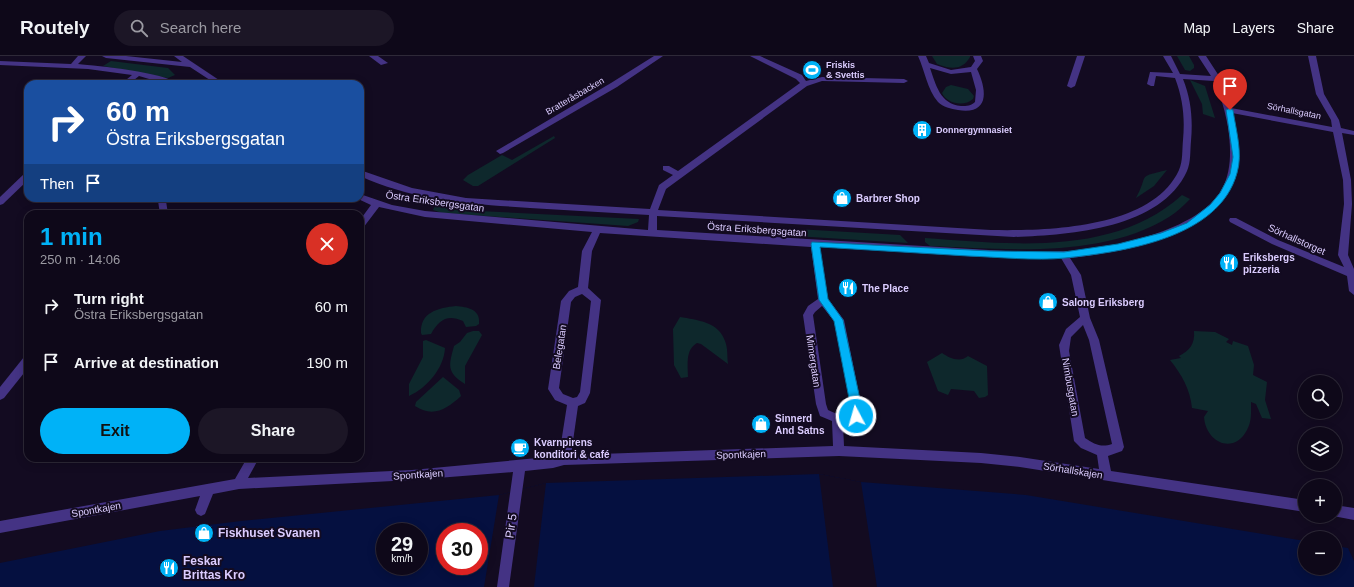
<!DOCTYPE html>
<meta charset="utf-8">
<style>
body{margin:0;font-family:Helvetica,sans-serif;background:#1c1626;color:#f1f3f6;height:100vh;display:flex;flex-direction:column;font-size:15px;white-space:nowrap}
*{box-sizing:border-box;margin:0}
p{font-size:13px;color:#9b9aa2}
.icon{flex:none;width:22px;height:22px;fill:none;stroke:currentColor;stroke-width:2;stroke-linecap:round;stroke-linejoin:round}
.map{position:relative;flex:1;overflow:hidden}
.details{position:absolute;left:24px;top:154px;width:340px;height:252px;display:flex;flex-direction:column;background:#0e0819;border-radius:12px;box-shadow:0 2px 10px #0003,0 0 0 1px #2e2938}
.details>*{flex:none}
.top-card{position:absolute;left:24px;top:24px;width:340px;height:122px;border-radius:12px;box-shadow:0 2px 10px #0003,0 0 0 1px #2e2938;background:#1a4fa0;color:#fff;overflow:hidden}
.buttons{position:absolute;left:1298px;top:319px;display:grid;gap:8px}
.buttons a{display:grid;place-items:center;width:44px;height:44px;border-radius:50%;background:#0e0819;box-shadow:0 2px 10px #0003,0 0 0 1px #2e2938;font-size:20px}
.speed{position:absolute;left:376px;top:467px;display:flex;gap:8px;font-size:20px;font-weight:700;text-align:center}
.speed>*{display:grid;place-content:center;width:52px;height:52px;border-radius:50%;background:#0e0819;box-shadow:0 2px 10px #0003,0 0 0 1px #2e2938;line-height:1}
.speed small{font-size:10px;font-weight:400}
.speed .limit{border:6px solid #d22;background:#fff;color:#111}
.pin{position:absolute;display:grid;place-items:center;width:34px;height:34px;color:#fff;margin:-41px -17px;border-radius:50% 50% 50% 0;rotate:-45deg;box-shadow:0 0 4px #0007}
.pin .icon{rotate:45deg}
.me{position:absolute;width:44px;margin:-22px;rotate:354deg;stroke-linejoin:round;filter:drop-shadow(0 0 3px #0008)}
.turn{display:flex;align-items:center;gap:14px;height:84px;padding:0 16px;font-size:18px}
.turn .icon{width:52px;height:52px;stroke-width:2.5}
.turn b{display:block;font-size:28px;line-height:34px}
.then{display:flex;align-items:center;height:38px;padding:0 16px;background:#0003;gap:8px;font-size:15px}
.round{display:grid;place-items:center;flex:none;width:42px;height:42px;border-radius:21px;background:#1c1626}
.summary{display:flex;align-items:center;justify-content:space-between;height:68px;padding:0 16px}
h1{font-size:24px;font-weight:800;line-height:30px;color:#00b2f7}
.cta{display:flex;gap:8px;margin-top:auto;padding:8px 16px}
.cta a{flex:1;height:46px;border-radius:24px;background:#00b2f7;color:#111;font-size:16px;font-weight:800;line-height:46px;text-align:center}
.cta a+a{background:#1c1626;color:#f1f3f6}
ul{padding:0;list-style:none}
li{display:flex;align-items:center;gap:12px;height:56px;padding:0 16px}
li div{flex:1}
li b{display:block;font-size:15px}
li em{font-style:normal}
header{display:flex;align-items:center;gap:24px;box-sizing:border-box;height:56px;padding:0 20px;background:#0e0819;border-bottom:1px solid #2e2938}
header strong{font-size:19px}
nav{display:flex;gap:22px;margin-inline-start:auto;font-size:14px}
.search{width:280px;height:36px;background:#1c1626;display:flex;align-items:center;gap:10px;box-sizing:border-box;padding:0 14px;border-radius:22px;color:#9b9aa2;font-size:15px}
.map>svg:first-child{display:block}
.green{fill:#0e282c}
.water{fill:#051040;fill-rule:evenodd}
.pier{fill:#130b21}
.lines{fill:none;stroke-linecap:round;stroke-linejoin:round}
.minor{fill:#443384;fill-rule:evenodd}
.route{fill:#00b2f7;stroke:#0074a1}
.labels{text-anchor:middle;stroke-width:4;stroke-linejoin:round;paint-order:stroke}
.far-poi-label{font-size:9px;font-weight:bold;fill:#dbccff;stroke:#130b21;text-anchor:start}
.far-street-label{font-size:9px;fill:#dbccff;stroke:#130b21}
.poi-label{font-size:10px;font-weight:bold;fill:#dbccff;stroke:#130b21;text-anchor:start}
.street-label{font-size:10px;fill:#dbccff;stroke:#130b21}
.near-street-label{font-size:12px;fill:#dbccff;stroke:#130b21}
.near-poi-label{font-size:12px;font-weight:bold;fill:#dbccff;stroke:#130b21;text-anchor:start}
</style>
<header>
<strong>Routely</strong>
<div class="search"><svg class="icon" aria-label="search" viewBox="0 0 24 24"><circle cx="10" cy="10" r="6"/><path d="M15 15l6 6"/></svg>Search here</div>
<nav><a>Map</a><a>Layers</a><a>Share</a></nav>
</header>
<div class="map">
<svg width="1354" height="531" viewBox="0 0 1354 531">
<rect width="100%" height="100%" fill="#130b21"/>
<g class="green">
<path d="M932,0H970V1C962,15 950,13 937,8Z"/>
<polygon points="1177,0 1189,0 1194,9 1194,12 1190,15 1185,14"/>
<polygon points="111,5 168,12 175,19 168,22 103,10"/>
<polygon points="1190,24 1205,30 1215,62 1203,58 1202,48"/>
<path d="M951,29L968,33L974,40L973,43C964,51 947,48 942,37L946,31Z"/>
<polygon points="554,80 555,82 478,130 473,130 463,124 468,119 502,99 512,104"/>
<path d="M1167,114L1154,130L1136,142C1150,117 1135,122 1167,114Z"/>
<path d="M1182,139L1190,143C1184,149 1177,156 1169,161C1101,203 1007,193 930,190L925,186V182C1009,188 1114,201 1182,139Z"/>
<polygon points="435,150 479,155 639,163 638,166 628,170 442,157 433,154"/>
<polygon points="709,168 900,179 908,187 715,175 707,173"/>
<path d="M456,250C467,251 481,253 479,268L476,270L466,271L463,265C447,258 439,264 431,278L422,279L421,277C420,256 438,252 456,250Z"/>
<path d="M680,261C697,264 719,266 725,285C728,292 727,301 728,308L701,288L697,287C685,294 688,309 688,321L681,322L674,309L673,273Z"/>
<path d="M473,275H479L482,279L465,310V328C446,316 449,309 454,290L460,286L467,277Z"/>
<path d="M1194,275L1215,276L1229,283L1226,286L1232,289L1233,285L1248,290L1254,309L1253,319L1267,326L1265,344L1271,363L1262,362L1256,348L1251,346C1251,356 1252,365 1247,374C1234,399 1206,387 1204,361L1208,355L1192,352C1190,333 1182,319 1170,304L1181,302L1179,300C1190,294 1195,288 1194,275Z"/>
<path d="M426,284L445,292C444,312 427,332 409,340V328L423,301V285Z"/>
<path d="M942,297C949,302 960,307 968,300L987,310L988,339L985,341L979,342L974,335L951,333L948,339L938,335L927,306Z"/>
<path d="M443,321L459,334L461,340C447,353 433,362 415,350L416,346Z"/>
</g>
<path class="water" d="M819,418L861,426L1026,439L1305,485V512H1335V490L1348,492L1354,505V531H0V507L160,475L241,465L499,439L546,427ZM385,476H419V510H385ZM445,476H479V510H445Z"/>
<g class="pier">
<polygon points="819,418 861,426 877,531 833,531"/>
<polygon points="546,427 534,531 484,531 499,439"/>
</g>
<g class="lines">
<g class="minor">
<path d="M78,0H86L78,8C98,10 164,16 178,28H166L139,20L129,28H121L132,19L88,13L0,9V5L71,8Z"/>
<polygon points="102,0 126,0 182,6 174,0 183,0 225,28 216,28 190,11 106,2"/>
<polygon points="369,0 378,0 388,7 381,9"/>
<polygon points="654,0 663,0 617,31 503,97 500,98 496,95 611,27"/>
<path d="M750,0H760L802,19L806,25L822,21L904,23L908,25L904,27L822,25L807,30L666,133L658,154L991,174C1046,175 1152,173 1179,114C1183,105 1182,94 1183,84C1185,62 1183,43 1175,22L1156,20L1154,30H1151L1147,28L1150,16L1173,17L1163,0H1171L1180,18L1211,20L1198,0H1206L1221,23L1231,52L1332,71L1331,64L1316,38L1308,0H1316L1324,38L1339,64L1341,72L1354,75V79L1342,77L1351,124L1352,148L1348,199L1354,213V239L1349,235L1347,220L1272,188L1230,166L1229,164L1230,162H1236L1278,184L1344,211L1338,199L1344,148L1343,124L1333,76L1232,57C1236,73 1242,98 1237,114C1220,181 1129,195 1070,202L1081,219L1090,262L1099,284L1124,391L1122,395L1108,400L1111,415L1305,444V456L1020,411L981,407L839,400L564,409L553,412L525,415L509,531H497L513,416L412,424L239,433L213,438L205,458L201,460L197,458L195,454L200,440L0,477V465L235,423L247,402H259L248,422L412,414L559,400L567,349L555,344L548,333L561,245L569,235L578,231L582,195L592,176L425,161L379,151L363,172L360,173V164L371,149L356,142H360V138L392,149L425,155L648,174L649,159C609,157 569,154 530,152C472,148 414,145 360,120V114L412,132L466,142L650,153L659,129L673,119L663,114V110H669L678,115L800,27L796,23ZM1183,23L1214,25C1221,40 1225,55 1228,71C1231,92 1232,114 1222,133C1199,175 1110,193 1067,195C1051,196 1036,196 1021,196L657,174V160L1014,181C1069,179 1161,173 1187,115C1191,106 1190,95 1191,85C1193,63 1191,43 1183,23ZM600,177L811,191L818,243L808,250L803,259L816,348L820,360L832,365L833,390L571,399L578,350L585,347L590,337L601,244L588,232L592,195ZM820,191L981,201L1061,202L1071,219L1080,261L1066,273L1059,289L1074,385L1081,392L1097,399L1099,413L1020,401L981,397L844,390L843,368L860,363L862,360L861,348L844,264L828,243ZM582,238L591,245L580,336L577,341L573,342L563,338L559,332L571,246L575,241ZM822,250L834,265L851,348L850,357C842,360 836,358 828,354L826,348L813,259L815,256ZM1083,269L1089,284L1112,388C1101,392 1094,388 1085,382L1069,295L1071,281Z"/>
<path d="M918,0H926L929,7L951,14L971,11L975,5L973,0H981L983,5L977,13C987,34 990,59 958,54C951,53 943,51 938,46C927,33 925,15 918,0ZM930,12L951,18L971,16L976,34L975,46C971,50 967,50 961,50C940,48 936,29 930,12Z"/>
<polygon points="1077,0 1085,0 1075,30 1071,32 1067,30"/>
<polygon points="28,116 28,124 3,148 0,149 0,141 25,117"/>
<polygon points="160,142 168,142 166,145 168,158 160,158 158,145"/>
<polygon points="28,300 28,312 4,342 0,344 0,331 24,301"/>
<polygon points="1335,449 1354,452 1354,464 1333,460 1335,460"/>
</g>
</g>
<path class="route" d="M1230,52L1233,54C1236,75 1243,97 1237,117C1219,183 1122,196 1065,202C1036,205 997,201 968,200C919,197 869,194 820,191L828,243L843,264L861,348L860,363H853L834,265L819,244L811,188L812,186L990,195L1064,196L1118,188L1161,177L1187,167L1210,149L1220,137L1230,118L1233,101L1226,54Z"/>
<defs>
<g id="stadium-disc" transform="scale(1)"><circle r="9.5" fill="#00b2f7" stroke="#130b21"/><path d="M0-5a6.5 5 0 1 0 0 10a6.5 5 0 1 0 0-10ZM-3.5-1.8h7v3.6h-7Z" fill="#fff"/></g>
<g id="building-disc" transform="scale(1)"><circle r="9.5" fill="#00b2f7" stroke="#130b21"/><path d="M-4-6H4V6H1V3H-1V6H-4ZM-2.5-4.3h1.7v1.8h-1.7ZM.8-4.3h1.7v1.8H.8ZM-2.5-1h1.7V.8h-1.7ZM.8-1h1.7V.8H.8Z" fill="#fff"/></g>
<g id="shop-disc" transform="scale(1)"><circle r="9.5" fill="#00b2f7" stroke="#130b21"/><path d="M-5-2.5h2.3a2.7 3.5 0 0 1 5.4 0H5L5.5 6h-11ZM-1.5-2.5h3a1.5 2.3 0 0 0-3 0Z" fill="#fff"/></g>
<g id="restaurant-disc" transform="scale(1)"><circle r="9.5" fill="#00b2f7" stroke="#130b21"/><path d="M-5-6h1v4h1v-4h1v4h1v-4h1v5L-1.5 .5V6h-2V.5L-5-1ZM5-6V6H3V1.5H1.5Q1.5-4 5-6Z" fill="#fff"/></g>
<g id="cafe-disc" transform="scale(1)"><circle r="9.5" fill="#00b2f7" stroke="#130b21"/><path d="M-5.5-4.5H6V0H3Q3 3.5 0 3.5H-2.5Q-5.5 3.5-5.5 0ZM3-3.2v2h1.7v-2ZM-6 4.5H4V6H-6Z" fill="#fff"/></g>
</defs>
<g fill-rule="evenodd">
<use href="#stadium-disc" x="812" y="14"/>
<use href="#building-disc" x="922" y="74"/>
<use href="#shop-disc" x="842" y="142"/>
<use href="#restaurant-disc" x="1229" y="207"/>
<use href="#restaurant-disc" x="848" y="232"/>
<use href="#shop-disc" x="1048" y="246"/>
<use href="#shop-disc" x="761" y="368"/>
<use href="#cafe-disc" x="520" y="392"/>
<use href="#shop-disc" x="204" y="477"/>
<use href="#restaurant-disc" x="169" y="512"/>
</g>
<g class="labels">
<g class="far-poi-label">
<text x="826" y="12">Friskis<tspan x="826" dy="10">&amp; Svettis</tspan></text>
<text x="936" y="77">Donnergymnasiet</text>
</g>
<g class="far-street-label">
<text transform="translate(575 40) rotate(-30)" y="3">Bratteråsbacken</text>
<text transform="translate(1294 55) rotate(11)" y="3">Sörhallsgatan</text>
</g>
<g class="poi-label">
<text x="856" y="146">Barbrer Shop</text>
<text x="1243" y="205">Eriksbergs<tspan x="1243" dy="12">pizzeria</tspan></text>
<text x="862" y="236">The Place</text>
<text x="1062" y="250">Salong Eriksberg</text>
<text x="775" y="366">Sinnerd<tspan x="775" dy="12">And Satns</tspan></text>
<text x="534" y="390">Kvarnpirens<tspan x="534" dy="12">konditori &amp; café</tspan></text>
</g>
<g class="street-label">
<text transform="translate(435 145) rotate(8)" y="4">Östra Eriksbergsgatan</text>
<text transform="translate(757 173) rotate(4)" y="4">Östra Eriksbergsgatan</text>
<text transform="translate(1297 183) rotate(24)" y="4">Sörhallstorget</text>
<text transform="translate(559 291) rotate(-81)" y="4">Belegatan</text>
<text transform="translate(814 305) rotate(82)" y="4">Mimergatan</text>
<text transform="translate(1071 331) rotate(80)" y="4">Nimbusgatan</text>
<text transform="translate(741 398) rotate(-2)" y="4">Spontkajen</text>
<text transform="translate(1073 414) rotate(9)" y="4">Sörhallskajen</text>
<text transform="translate(418 418) rotate(-4)" y="4">Spontkajen</text>
<text transform="translate(96 453) rotate(-10)" y="4">Spontkajen</text>
</g>
<g class="near-street-label">
<text transform="translate(511 470) rotate(-82)" y="4">Pir 5</text>
</g>
<g class="near-poi-label">
<text x="218" y="481">Fiskhuset Svanen</text>
<text x="183" y="509">Feskar<tspan x="183" dy="14">Brittas Kro</tspan></text>
</g>
</g>
</svg>
<div class="buttons">
<a><svg class="icon" aria-label="search" viewBox="0 0 24 24"><circle cx="10" cy="10" r="6"/><path d="M15 15l6 6"/></svg></a>
<a><svg class="icon" aria-label="layers" viewBox="0 0 24 24"><path d="M12 4l9 5-9 5-9-5zM3 14l9 5 9-5"/></svg></a>
<a>+</a>
<a>−</a>
</div>
<div class="speed"><div>29<small>km/h</small></div><div class="limit">30</div></div>
<div class="pin" style="left:1230px;top:54px;background:#d93025"><svg class="icon" aria-label="arrive" viewBox="0 0 24 24"><path d="M6 21V4h12l-3 4 3 4H6"/></svg></div>
<svg class="me" style="left:856px;top:360px" viewBox="-20 -20 40 40"><circle r="17" fill="#00b2f7" stroke="#fff" stroke-width="3"/><path d="M0-11L8 9 0 5-8 9z" fill="#fff"/></svg>
<div class="top-card">
<div class="turn"><svg class="icon" aria-label="right" viewBox="0 0 24 24"><path d="M7 20v-9h11M14 6l5 5-5 5"/></svg><div><b>60 m</b>Östra Eriksbergsgatan</div></div>
<div class="then">Then<svg class="icon" aria-label="arrive" viewBox="0 0 24 24"><path d="M6 21V4h12l-3 4 3 4H6"/></svg></div>
</div>
<section class="details">
<div class="summary"><div><h1>1 min</h1><p>250 m · 14:06</p></div><a class="round" style="background:#d93025;color:#fff"><svg class="icon" aria-label="close" viewBox="0 0 24 24"><path d="M6 6l12 12M18 6L6 18"/></svg></a></div>
<ul>
<li><svg class="icon" aria-label="right" viewBox="0 0 24 24"><path d="M7 20v-9h11M14 6l5 5-5 5"/></svg><div><b>Turn right</b><p>Östra Eriksbergsgatan</p></div><em>60 m</em></li>
<li><svg class="icon" aria-label="arrive" viewBox="0 0 24 24"><path d="M6 21V4h12l-3 4 3 4H6"/></svg><div><b>Arrive at destination</b></div><em>190 m</em></li>
</ul>
<div class="cta"><a>Exit</a><a>Share</a></div>
</section>
</div>
